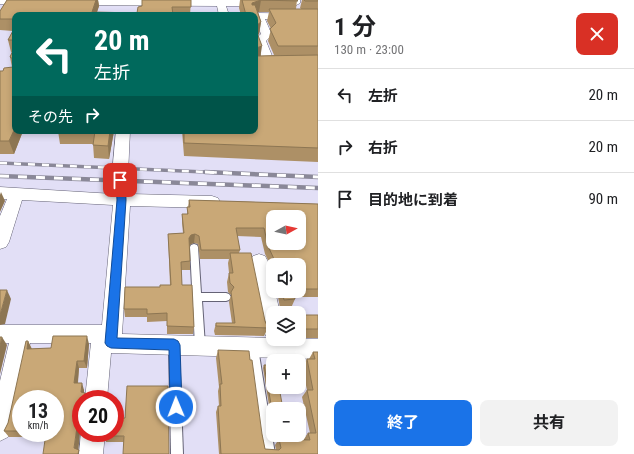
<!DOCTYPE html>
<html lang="ja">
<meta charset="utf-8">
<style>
body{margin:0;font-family:"Roboto Condensed","Noto Sans JP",sans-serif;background:#f2f2f2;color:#202124;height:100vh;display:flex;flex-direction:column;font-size:15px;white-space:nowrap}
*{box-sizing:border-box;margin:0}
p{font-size:13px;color:#757577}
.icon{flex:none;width:22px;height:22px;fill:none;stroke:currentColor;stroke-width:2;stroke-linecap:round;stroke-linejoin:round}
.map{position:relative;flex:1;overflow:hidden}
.details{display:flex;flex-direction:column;background:#fff;width:316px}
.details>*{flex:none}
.guide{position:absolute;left:12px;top:12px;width:246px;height:122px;border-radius:8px;box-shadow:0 2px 6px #0003;background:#00695c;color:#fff;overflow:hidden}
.needle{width:26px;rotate:82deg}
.controls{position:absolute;left:266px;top:210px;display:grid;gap:8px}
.controls a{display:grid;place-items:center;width:40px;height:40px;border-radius:8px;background:#fff;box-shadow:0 2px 6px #0003;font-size:20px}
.speed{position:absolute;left:12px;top:390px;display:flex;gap:8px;font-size:20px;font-weight:700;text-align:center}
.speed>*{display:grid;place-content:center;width:52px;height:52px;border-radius:50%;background:#fff;box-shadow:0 2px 6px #0003;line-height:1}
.speed small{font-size:10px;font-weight:400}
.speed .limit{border:6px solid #d22;background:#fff;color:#111}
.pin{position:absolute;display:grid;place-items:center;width:34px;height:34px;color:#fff;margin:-17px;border-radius:8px;box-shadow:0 2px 6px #0006}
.me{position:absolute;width:44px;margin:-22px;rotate:359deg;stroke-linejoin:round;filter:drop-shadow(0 0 3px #0008)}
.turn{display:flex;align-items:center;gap:14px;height:84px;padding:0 16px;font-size:18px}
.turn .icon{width:52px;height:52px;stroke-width:2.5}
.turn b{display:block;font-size:28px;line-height:34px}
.then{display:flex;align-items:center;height:38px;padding:0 16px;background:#0003;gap:8px;font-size:15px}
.round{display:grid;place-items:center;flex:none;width:42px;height:42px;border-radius:8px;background:#f2f2f2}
.head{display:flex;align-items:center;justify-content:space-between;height:68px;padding:0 16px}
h1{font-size:24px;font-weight:700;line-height:30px}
.cta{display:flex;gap:8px;margin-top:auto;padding:8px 16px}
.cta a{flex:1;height:46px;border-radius:8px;background:#1a73e8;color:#fff;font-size:16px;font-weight:700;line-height:46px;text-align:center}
.cta a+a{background:#f2f2f2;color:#202124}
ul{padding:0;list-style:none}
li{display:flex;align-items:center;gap:12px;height:52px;padding:0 16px;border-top:1px solid #e0e0e0}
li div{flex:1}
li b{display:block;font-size:15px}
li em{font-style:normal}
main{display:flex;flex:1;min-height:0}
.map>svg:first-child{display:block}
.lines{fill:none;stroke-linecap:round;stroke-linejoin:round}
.lane-casing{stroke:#656376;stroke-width:2}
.street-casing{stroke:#656376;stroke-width:1}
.lane{fill:#fff;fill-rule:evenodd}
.street{fill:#fff;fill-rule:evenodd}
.rail-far1-casing{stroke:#8a8898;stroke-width:3.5}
.rail-casing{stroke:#8a8898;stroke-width:4.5}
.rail-far1{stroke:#fff;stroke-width:2.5;stroke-dasharray:7;stroke-linecap:butt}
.rail{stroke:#fff;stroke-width:3;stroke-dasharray:9;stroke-linecap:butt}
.wall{fill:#ad9066;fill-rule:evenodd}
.shaded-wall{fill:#8d7653}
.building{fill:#c9a877;stroke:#8d7653;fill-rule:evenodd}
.route{fill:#1a73e8;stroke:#114b97}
</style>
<main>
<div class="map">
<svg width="318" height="454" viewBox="0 0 318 454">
<rect width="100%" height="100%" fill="#e2dff6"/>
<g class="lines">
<g class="lane-casing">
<g id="lane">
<polygon points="194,244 197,245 198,247 201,293 226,293 229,294 231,297 229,300 226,301 202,301 205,346 204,349 200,351 196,349 195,346 190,247 191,245"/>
<polygon points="174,340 177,342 179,345 183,454 171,454 169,345 171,342"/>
<polygon points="253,343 257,345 258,348 275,454 263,454 248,348 249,345"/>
</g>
</g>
<g class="street-casing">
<g id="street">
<polygon points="0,0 34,0 35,1 30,4 0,4"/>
<polygon points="73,0 300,0 300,3 295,6 226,6 229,15 219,15 217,6 76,5 71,2"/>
<polygon points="259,13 318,14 318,20 265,19 272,35 266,41 275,63 273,65 265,65 263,63 255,41 256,38 261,34 255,19 255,15 251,15"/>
<path d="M116,131H130L128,174L130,194L212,196L218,198L220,202L218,206L212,208L130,206L122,334L272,338L266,336L263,329L250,261L253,256L259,254L265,256C271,266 273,279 273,291H275L280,313H273V339H318V359L111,353L107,399H85L91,343H30L12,429L8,437L0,441V381L9,343H0V325H102L113,205L22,200L9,242L6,247L0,249V216L7,199H0V187L114,194L112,174Z"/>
<polygon points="81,433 105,433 103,454 79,454"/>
</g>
</g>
<use href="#lane" class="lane"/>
<use href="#street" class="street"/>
<g class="rail-far1-casing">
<polyline id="rail-far1" points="0,163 228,173"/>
</g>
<g class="rail-casing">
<g id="rail">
<polyline points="205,172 318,177"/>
<polyline points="0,176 318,188"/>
</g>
</g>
<use href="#rail-far1" class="rail-far1"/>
<use href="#rail" class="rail"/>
</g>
<g class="wall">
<polygon points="7,0 98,0 99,6 97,12 137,13 142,6 191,0 190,15 15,15 15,131 23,131 14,154 0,154 0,71 3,71 12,67 10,57 12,52 11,52 8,40 13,31 0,30 0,11"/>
<path d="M240,0H297L296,9H301L300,8L302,0H318V162L184,156L182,131H255V15H241L239,8ZM258,12H269L267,21L271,29L268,41L274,55L261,56L258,35L259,34L261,22Z"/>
<polygon points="58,131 114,131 109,159 94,158 93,144 60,144"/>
<polygon points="189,200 318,204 318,297 294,297 295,299 291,308 280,308 277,291 299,291 299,265 273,265 273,278 272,268 265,254 261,237 237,236 240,250 239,253 268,328 264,336 215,335 214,331 216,323 232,323 229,302 231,295 228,292 227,282 229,273 228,263 229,259 200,259 198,244 194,243 191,244 190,245 190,270 181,270 182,285 194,327 193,334 167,334 167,321 147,322 147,317 125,317 124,309 160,287 170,285 168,234 183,233 182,223 182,214 187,214"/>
<rect x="299" y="315" width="19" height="23"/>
<path d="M28,341L32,349L51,348L89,344L87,368H79L78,383L84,390V393H85L87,399H81V432L80,433L45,437H9L4,431L8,423ZM21,399L55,433H21Z"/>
<polygon points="218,350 262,434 265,449 276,450 275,445 279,439 303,440 308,433 310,433 302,397 307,390 302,367 307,359 309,359 313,352 318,352 318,454 219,454 216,412 218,406 219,406 218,391 219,387 216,358"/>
<polygon points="264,365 273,409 273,418 271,418 263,368"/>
<polygon points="115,433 169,454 123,442 106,442 104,436"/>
</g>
<g class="shaded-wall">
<polygon points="96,0 98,0 99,6 96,15 92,12"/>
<polygon points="261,0 259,12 250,14 252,3"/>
<polygon points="261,22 259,34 255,37 255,33 257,25"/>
<polygon points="262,46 260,59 255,60 256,48"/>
<polygon points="15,128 15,131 23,131 14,154 9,141"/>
<polygon points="110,131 114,131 109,159 108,146"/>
<polygon points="1,192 5,201 0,212 0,195"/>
<polygon points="195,234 194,243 191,244 188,247 189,238 191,235"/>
<polygon points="7,290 11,299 5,324 0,325 0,315"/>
<polygon points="87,336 89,344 87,368 84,361"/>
<polygon points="2,337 7,345 0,374 0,346"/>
<polygon points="28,341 32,350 27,349"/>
<polygon points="77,361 79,368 77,390 74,383"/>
<polygon points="82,383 84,390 84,399 81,392"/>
<polygon points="85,393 87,399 85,399"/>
<polygon points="78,425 81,432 80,433 78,454 74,448 77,427"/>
</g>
<g class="building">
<polygon points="7,0 96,0 92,12 137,13 138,7 142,6 142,0 191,0 191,7 172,7 173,15 15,15 15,19 0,19 0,11"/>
<polygon points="242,0 297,0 298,1 261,0 252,3 252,5 255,5 261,22 257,25 256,30 262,46 256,48 256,56 318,55 318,148 184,143 184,131 255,131 255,15 246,15"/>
<polygon points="304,0 318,0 318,1 305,1"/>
<polygon points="269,9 318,9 318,46 278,46 270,29 276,23"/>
<polygon points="15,27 15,40 8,40"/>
<polygon points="15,46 15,128 9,141 0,141 0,71 3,71 4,68 13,67 13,59 10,57"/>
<polygon points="78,131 110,131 108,146 93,145 95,131"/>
<path d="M189,200L318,204V289H299V265H275L274,259L268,246L264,228H236L240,250H201L199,236L195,234L191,235L189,238L190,261L181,262L182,285H192L194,327L167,326V313L147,314V309H124L125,287H160V285H171L168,234L184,233L182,214H188L187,207H190ZM273,217H299V243H273Z"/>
<polygon points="230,253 251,253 265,321 268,328 216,326 216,323 235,323 231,292 234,287 230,283 229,273 233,273"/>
<polygon points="0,290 7,290 0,315"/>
<polygon points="282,291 293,291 295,299 284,300"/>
<rect x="299" y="315" width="19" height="14"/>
<polygon points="53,336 87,336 84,361 77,361 74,383 82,383 81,392 85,393 85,399 81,399 81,425 78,425 77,427 74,448 79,450 78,454 43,454 46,433 55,433 55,399 21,399 21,431 4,431 8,423 26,341 28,341 27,349 51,348"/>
<polygon points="0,337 2,337 0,346"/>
<polygon points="218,350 249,351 250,360 252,360 262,434 265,449 279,450 281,448 279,439 310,440 308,433 316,433 307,390 313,390 307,359 315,359 313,352 318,352 318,454 221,454 218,406 221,406 220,384 222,384"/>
<polygon points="264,365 273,365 273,387 279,387 283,409 273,409 273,415"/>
<polygon points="127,386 168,386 169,454 123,454 124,436 104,436 104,433 115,433 115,418 125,418"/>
</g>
<polygon class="route" points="120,177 125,180 126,200 117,338 174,339 178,341 180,345 182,407 180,411 176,413 172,411 170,407 169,350 111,348 107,346 105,343 117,200 116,180"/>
</svg>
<div class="controls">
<a><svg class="needle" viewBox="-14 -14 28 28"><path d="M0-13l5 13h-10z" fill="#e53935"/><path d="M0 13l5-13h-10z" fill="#757577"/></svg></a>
<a><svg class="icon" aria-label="sound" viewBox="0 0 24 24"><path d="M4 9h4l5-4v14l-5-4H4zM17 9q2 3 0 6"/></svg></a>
<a><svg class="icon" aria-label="layers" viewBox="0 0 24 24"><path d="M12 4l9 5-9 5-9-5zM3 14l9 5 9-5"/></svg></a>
<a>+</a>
<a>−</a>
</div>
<div class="speed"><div>13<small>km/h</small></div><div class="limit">20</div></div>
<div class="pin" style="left:120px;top:180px;background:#d93025"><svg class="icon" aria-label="arrive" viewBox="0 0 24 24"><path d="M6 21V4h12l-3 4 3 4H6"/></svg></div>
<svg class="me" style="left:176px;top:407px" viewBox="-20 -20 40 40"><circle r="17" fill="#1a73e8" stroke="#fff" stroke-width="3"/><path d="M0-11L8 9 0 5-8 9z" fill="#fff"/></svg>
<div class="guide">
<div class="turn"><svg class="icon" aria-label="left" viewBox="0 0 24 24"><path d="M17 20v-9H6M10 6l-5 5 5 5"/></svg><div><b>20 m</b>左折</div></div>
<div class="then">その先<svg class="icon" aria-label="right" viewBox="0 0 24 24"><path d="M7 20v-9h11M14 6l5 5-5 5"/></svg></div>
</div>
</div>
<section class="details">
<div class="head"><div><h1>1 分</h1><p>130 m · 23:00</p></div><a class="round" style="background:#d93025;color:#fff"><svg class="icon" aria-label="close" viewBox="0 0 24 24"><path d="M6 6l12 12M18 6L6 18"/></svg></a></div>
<ul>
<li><svg class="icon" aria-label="left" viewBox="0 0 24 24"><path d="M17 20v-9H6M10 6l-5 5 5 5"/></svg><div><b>左折</b></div><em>20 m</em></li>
<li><svg class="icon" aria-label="right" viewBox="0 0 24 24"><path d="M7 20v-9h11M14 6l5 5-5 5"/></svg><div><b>右折</b></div><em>20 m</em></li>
<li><svg class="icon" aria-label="arrive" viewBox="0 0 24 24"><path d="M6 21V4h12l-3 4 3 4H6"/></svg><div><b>目的地に到着</b></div><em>90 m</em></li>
</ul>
<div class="cta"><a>終了</a><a>共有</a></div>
</section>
</main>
